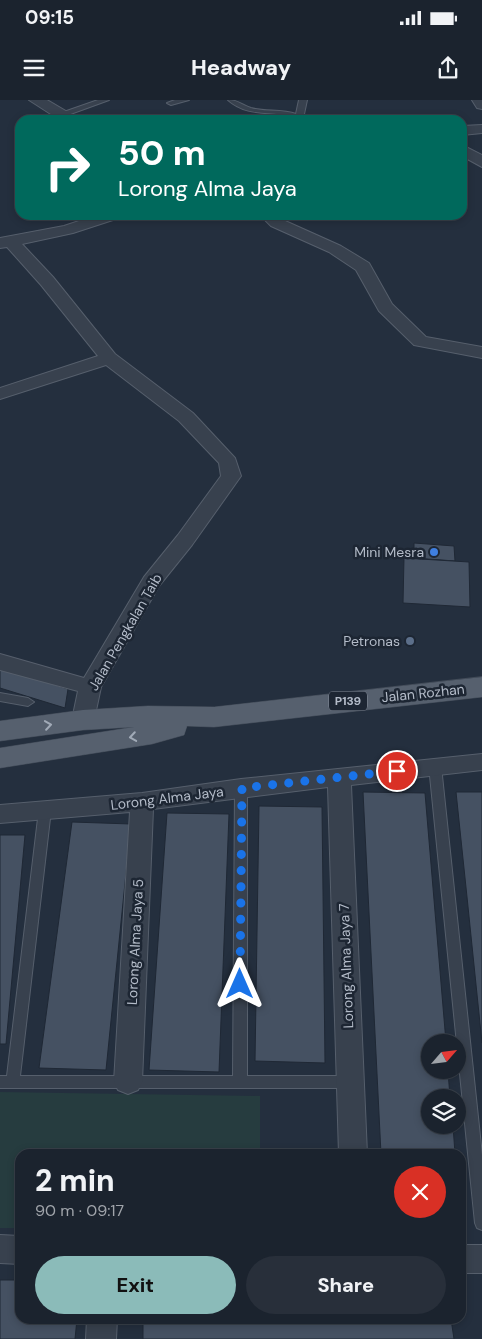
<!DOCTYPE html>
<meta charset="utf-8">
<style>
body{margin:0;font-family:"DM Sans",sans-serif;background:#282f3a;color:#f1f3f6;height:100vh;display:flex;flex-direction:column;font-size:19px;white-space:nowrap}
*{box-sizing:border-box;margin:0}
p{font-size:16px;color:#a0a4aa}
.icon{flex:none;width:28px;height:28px;fill:none;stroke:currentColor;stroke-width:2;stroke-linecap:round;stroke-linejoin:round}
.map{position:relative;flex:1;overflow:hidden}
.details{position:absolute;left:15px;top:1049px;width:451px;height:175px;display:flex;flex-direction:column;background:#1b232e;border-radius:15px;box-shadow:0 2px 8px #0003,0 0 0 1px #39404a}
.details>*{flex:none}
.top-card{position:absolute;left:15px;top:15px;width:452px;height:105px;border-radius:15px;box-shadow:0 2px 8px #0003,0 0 0 1px #39404a;background:#00695c;color:#fff;overflow:hidden}
.needle{width:32px;rotate:62deg}
.tools{position:absolute;left:421px;top:934px;display:grid;gap:10px}
.tools a{display:grid;place-items:center;width:45px;height:45px;border-radius:50%;background:#1b232e;box-shadow:0 2px 8px #0003,0 0 0 1px #39404a;font-size:25px}
.pin{position:absolute;display:grid;place-items:center;width:42px;height:42px;color:#fff;margin:-21px;border:2px solid #fff;border-radius:50%;box-shadow:0 1px 5px #0007}
.me{position:absolute;width:55px;margin:-28px;rotate:0deg;stroke-linejoin:round;filter:drop-shadow(0 0 4px #0008)}
.turn{display:flex;align-items:center;gap:18px;height:105px;padding:0 20px;font-size:22px}
.turn .icon{width:65px;height:65px;stroke-width:2.5}
.turn b{display:block;font-size:35px;line-height:42px}
.round{display:grid;place-items:center;flex:none;width:52px;height:52px;border-radius:26px;background:#282f3a}
.summary{display:flex;align-items:center;justify-content:space-between;height:85px;padding:0 20px}
h1{font-size:30px;font-weight:800;line-height:38px}
.primary-button{display:flex;gap:10px;margin-top:auto;padding:10px 20px}
.primary-button a{flex:1;height:58px;border-radius:30px;background:#8bbbb9;color:#111;font-size:20px;font-weight:800;line-height:58px;text-align:center}
.primary-button a+a{background:#282f3a;color:#f1f3f6}
.status{display:flex;justify-content:space-between;align-items:center;height:35px;padding:0 25px;background:#1b232e;direction:ltr}
.status svg{height:14px;fill:currentColor}
header{display:flex;justify-content:space-between;align-items:center;height:65px;padding:0 20px;background:#1b232e;font-size:22px;font-weight:800}
.map>svg:first-child{display:block}
.green{fill:#263c3f}
.building{fill:#455162;stroke:#1f2835}
.lines{fill:none;stroke-linecap:round;stroke-linejoin:round}
.service-casing{stroke:#565f6c;stroke-width:2}
.minor-casing{stroke:#565f6c;stroke-width:2}
.primary-casing{stroke:#414a57;stroke-width:1}
.service{fill:#38414e;fill-rule:evenodd}
.minor{fill:#38414e;fill-rule:evenodd}
.primary{fill:#56606e;fill-rule:evenodd}
.oneway{stroke:#a1aab7}
.route{stroke:#1a73e8;stroke-width:9;stroke-dasharray:0 16.2}
.shop-dot{fill:#3f7fe0;stroke:#1d2633;stroke-width:2}
.service-dot{fill:#5c6f8a;stroke:#1d2633;stroke-width:2}
.labels{text-anchor:middle;stroke-width:5;stroke-linejoin:round;paint-order:stroke}
.shield{fill:#1d2633;stroke:#878f9c;stroke-width:1}
.shield-label{font-size:12px;font-weight:bold;fill:#b4bcc9}
.poi-label{font-size:14px;fill:#b4bcc9;stroke:#1d2633;text-anchor:end}
.street-label{font-size:14px;fill:#b4bcc9;stroke:#1d2633}
</style>
<div class="status"><b>09:15</b><svg viewBox="0 0 49 12"><path d="M0 12V9h3v3zM5 12V6h3v6zM10 12V3h3v9zM15 12V0h3v12zM26 1h20v11H26zM47 4h2v5h-2z"/></svg></div>
<header><svg class="icon" aria-label="menu" viewBox="0 0 24 24"><path d="M4 6h16M4 12h16M4 18h16"/></svg>Headway<svg class="icon" aria-label="share" viewBox="0 0 24 24"><path d="M12 15V3M7 8l5-5 5 5M5 13v7h14v-7"/></svg></header>
<div class="map">
<svg width="482" height="1239" viewBox="0 0 482 1239">
<rect width="100%" height="100%" fill="#242f3e"/>
<polygon class="green" points="0,992 260,996 260,1054 20,1054 20,1128 0,1128"/>
<g class="building">
<polygon points="414,443 454,446 455,461 414,458"/>
<polygon points="404,458 469,462 470,507 403,503"/>
<polygon points="0,567 68,589 65,608 0,588"/>
<polygon points="363,692 425,693 446,942 430,942 430,970 448,970 450,998 430,998 430,1025 453,1025 455,1054 381,1054"/>
<polygon points="456,692 482,692 482,943 467,797"/>
<polygon points="259,706 322,707 325,963 255,961"/>
<polygon points="167,713 229,714 219,972 149,970"/>
<polygon points="72,722 131,724 106,970 39,968"/>
<polygon points="0,735 25,735 6,944 0,944"/>
<polygon points="0,1180 20,1180 20,1219 77,1219 75,1239 0,1239"/>
<polygon points="143,1219 451,1219 454,1239 143,1239"/>
</g>
<g class="lines">
<g class="service-casing">
<g id="service">
<polygon points="98,0 109,0 65,16 58,14"/>
<polygon points="189,0 171,5 167,3 175,0"/>
<path d="M228,0C238,0 242,5 251,8C265,12 282,9 296,14L299,0H307L304,14L308,20C300,20 293,16 285,15C264,12 245,15 228,0Z"/>
<polygon points="0,593 28,598 34,602 28,606 0,601"/>
<polygon points="435,662 439,663 441,666 482,1055 482,1130 477,1128 475,1123 429,666 431,663"/>
<polygon points="241,684 245,685 247,688 247,976 350,976 355,978 357,982 355,986 350,988 0,988 0,976 7,976 39,710 41,707 49,707 51,710 20,976 233,976 235,688 237,685"/>
</g>
</g>
<g class="minor-casing">
<g id="minor">
<polygon points="29,0 47,0 76,17 78,20 60,20"/>
<polygon points="472,0 482,0 482,9 477,8"/>
<polygon points="482,25 482,33 462,35 462,26"/>
<polygon points="462,45 482,55 482,67 462,56"/>
<polygon points="97,115 121,115 119,118 73,133 22,144 53,177 115,254 193,313 235,358 241,376 192,445 159,486 101,587 94,620 91,626 83,628 75,626 72,620 78,591 0,570 0,554 84,578 144,477 178,435 221,376 219,363 179,321 106,265 0,299 0,288 98,256 41,185 7,147 0,148 0,138 64,126"/>
<polygon points="260,115 278,115 283,120 341,146 369,163 392,204 426,237 482,247 482,258 414,245 379,211 356,170 329,152 271,126"/>
<polygon points="482,654 482,670 351,685 367,1054 339,1054 328,687 153,709 142,982 138,990 128,994 118,990 114,982 130,712 0,723 0,705 142,693 241,679"/>
<polygon points="0,1135 20,1136 20,1164 0,1163"/>
<rect x="461" y="1145" width="21" height="28"/>
<polygon points="87,1219 117,1219 116,1239 86,1239"/>
</g>
</g>
<g class="primary-casing">
<polygon id="primary" points="482,577 482,597 214,627 187,626 184,635 152,644 0,668 0,648 134,627 83,630 0,641 0,621 83,610 148,606 214,607"/>
</g>
<use href="#service" class="service"/>
<use href="#minor" class="minor"/>
<use href="#primary" class="primary"/>
</g>
<defs><path id="oneway-chevron" d="M-2-3.5L2.5 0L-2 3.5" fill="none" stroke-width="1.6" stroke-linecap="round" stroke-linejoin="round" transform="scale(1.25)"/></defs>
<g class="oneway">
<use href="#oneway-chevron" transform="translate(48 625) rotate(-8)"/>
<use href="#oneway-chevron" transform="translate(133 637) rotate(171)"/>
</g>
<g class="lines">
<polyline class="route" points="240,884 242,688 397,671"/>
</g>
<circle class="shop-dot" cx="434" cy="452" r="5"/>
<circle class="service-dot" cx="410" cy="541" r="5"/>
<g class="labels">
<rect class="shield" x="329" y="591.5" width="38" height="19" rx="4"/>
<g class="shield-label">
<text x="348" y="605">P139</text>
</g>
<g class="poi-label">
<text x="424" y="457">Mini Mesra</text>
<text x="400" y="546">Petronas</text>
</g>
<g class="street-label">
<text transform="translate(125 532) rotate(-60)" y="5">Jalan Pengkalan Taib</text>
<text transform="translate(423 593) rotate(-6)" y="5">Jalan Rozhan</text>
<text transform="translate(167 698) rotate(-7)" y="5">Lorong Alma Jaya</text>
<text transform="translate(135 842) rotate(-87)" y="5">Lorong Alma Jaya 5</text>
<text transform="translate(346 866) rotate(-92)" y="5">Lorong Alma Jaya 7</text>
</g>
</g>
</svg>
<div class="tools">
<a><svg class="needle" viewBox="-14 -14 28 28"><path d="M0-13l5 13h-10z" fill="#e53935"/><path d="M0 13l5-13h-10z" fill="#a0a4aa"/></svg></a>
<a><svg class="icon" aria-label="layers" viewBox="0 0 24 24"><path d="M12 4l9 5-9 5-9-5zM3 14l9 5 9-5"/></svg></a>
</div>
<div class="pin" style="left:397px;top:671px;background:#d93025"><svg class="icon" aria-label="arrive" viewBox="0 0 24 24"><path d="M6 21V4h12l-3 4 3 4H6"/></svg></div>
<svg class="me" style="left:240px;top:884px" viewBox="-20 -20 40 40"><path d="M0-17L14 15 0 8-14 15z" fill="#1a73e8" stroke="#fff" stroke-width="4"/></svg>
<div class="top-card">
<div class="turn"><svg class="icon" aria-label="right" viewBox="0 0 24 24"><path d="M7 20v-9h11M14 6l5 5-5 5"/></svg><div><b>50 m</b>Lorong Alma Jaya</div></div>
</div>
<section class="details">
<div class="summary"><div><h1>2 min</h1><p>90 m · 09:17</p></div><a class="round" style="background:#d93025;color:#fff"><svg class="icon" aria-label="close" viewBox="0 0 24 24"><path d="M6 6l12 12M18 6L6 18"/></svg></a></div>
<div class="primary-button"><a>Exit</a><a>Share</a></div>
</section>
</div>
